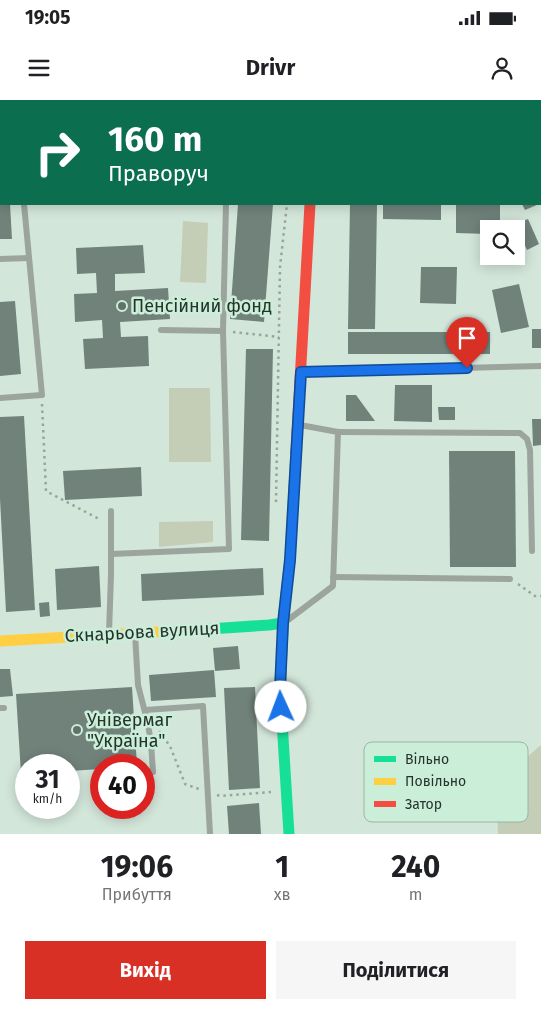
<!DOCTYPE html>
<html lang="uk">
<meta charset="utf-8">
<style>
body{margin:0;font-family:"Fira Sans",sans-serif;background:#f6f6f6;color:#202124;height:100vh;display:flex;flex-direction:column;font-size:19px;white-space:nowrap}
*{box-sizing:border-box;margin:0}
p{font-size:16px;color:#757577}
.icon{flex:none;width:28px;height:28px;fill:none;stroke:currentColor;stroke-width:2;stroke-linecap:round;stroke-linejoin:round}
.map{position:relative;height:734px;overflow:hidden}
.side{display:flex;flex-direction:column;background:#fff;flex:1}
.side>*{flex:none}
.banner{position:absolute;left:0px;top:0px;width:541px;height:105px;box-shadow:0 2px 12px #0003;background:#0b6e4f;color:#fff;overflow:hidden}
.tools{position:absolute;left:480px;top:120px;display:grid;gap:10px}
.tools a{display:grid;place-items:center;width:45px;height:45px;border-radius:0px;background:#fff;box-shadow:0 2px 12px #0003;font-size:25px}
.speed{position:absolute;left:15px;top:654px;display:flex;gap:10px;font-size:25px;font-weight:700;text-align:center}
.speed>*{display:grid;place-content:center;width:65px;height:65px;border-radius:50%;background:#fff;box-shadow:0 2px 12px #0003;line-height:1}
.speed small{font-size:12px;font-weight:400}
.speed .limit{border:8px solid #d22;background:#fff;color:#111}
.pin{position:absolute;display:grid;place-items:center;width:42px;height:42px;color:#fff;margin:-51px -21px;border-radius:50% 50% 50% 0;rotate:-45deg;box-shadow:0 0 5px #0007}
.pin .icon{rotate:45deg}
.me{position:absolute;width:55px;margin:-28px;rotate:358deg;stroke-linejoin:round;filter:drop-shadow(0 0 4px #0008)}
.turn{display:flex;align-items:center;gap:18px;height:105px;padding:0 25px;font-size:22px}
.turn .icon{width:65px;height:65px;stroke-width:2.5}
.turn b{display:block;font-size:35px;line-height:42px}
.eta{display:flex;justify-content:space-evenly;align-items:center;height:85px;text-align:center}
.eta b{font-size:30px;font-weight:700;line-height:35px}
.cta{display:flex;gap:10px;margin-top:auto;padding:10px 25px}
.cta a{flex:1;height:58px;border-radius:0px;background:#d93025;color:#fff;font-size:20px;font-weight:700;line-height:58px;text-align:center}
.cta a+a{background:#f6f6f6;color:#202124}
.status{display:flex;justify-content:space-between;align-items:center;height:35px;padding:0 25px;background:#fff;direction:ltr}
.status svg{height:14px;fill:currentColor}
header{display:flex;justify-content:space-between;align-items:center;height:65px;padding:0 25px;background:#fff;font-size:22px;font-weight:700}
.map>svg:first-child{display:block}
.green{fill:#c4cdb6}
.building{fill:#71827b}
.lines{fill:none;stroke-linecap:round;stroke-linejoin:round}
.path{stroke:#9ba39d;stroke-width:2.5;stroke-dasharray:2.5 4;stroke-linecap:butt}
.lane{stroke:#9ca49e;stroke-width:6}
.street{stroke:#9ca49e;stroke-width:12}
.fast{stroke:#16e098;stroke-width:11}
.slow{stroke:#ffcf43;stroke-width:11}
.jam{stroke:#f24e42;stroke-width:11}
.rail{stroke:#a2aca4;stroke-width:4;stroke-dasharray:6 6;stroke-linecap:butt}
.route-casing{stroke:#114b97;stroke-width:12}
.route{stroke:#1a73e8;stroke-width:9}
.poi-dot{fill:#627268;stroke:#cbeed9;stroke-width:2}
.labels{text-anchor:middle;stroke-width:5;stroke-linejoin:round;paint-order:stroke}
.poi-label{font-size:18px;fill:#25332b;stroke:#cbeed9;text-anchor:start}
.street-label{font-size:18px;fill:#25332b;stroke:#cbeed9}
.key{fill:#cbeed9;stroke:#99b6a5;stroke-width:1}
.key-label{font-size:14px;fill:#25332b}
</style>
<div class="status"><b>19:05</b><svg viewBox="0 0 49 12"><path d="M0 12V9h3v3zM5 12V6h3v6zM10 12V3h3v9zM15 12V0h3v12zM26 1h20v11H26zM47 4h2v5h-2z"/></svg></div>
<header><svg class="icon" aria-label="menu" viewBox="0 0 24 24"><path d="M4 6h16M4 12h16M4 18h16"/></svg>Drivr<svg class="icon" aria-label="person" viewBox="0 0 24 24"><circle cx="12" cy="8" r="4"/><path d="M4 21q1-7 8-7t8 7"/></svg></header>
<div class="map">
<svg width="541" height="734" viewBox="0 0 541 734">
<rect width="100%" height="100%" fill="#d3e6da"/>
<g class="green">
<polygon points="183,121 208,123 206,183 180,182"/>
<polygon points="169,288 210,288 211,362 169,362"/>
<polygon points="213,421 213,442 159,447 159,422"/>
<polygon points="541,645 541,734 498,734 496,684"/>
</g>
<g class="building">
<polygon points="0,104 10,104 12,139 0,139"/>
<polygon points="238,104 273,104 264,222 230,219"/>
<polygon points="350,104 377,104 375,229 348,229"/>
<polygon points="383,104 441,104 441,120 383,119"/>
<polygon points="456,104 500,104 500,129 489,129 489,134 456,133"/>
<polygon points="522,104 539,104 525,110"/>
<polygon points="528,119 539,144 527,150 515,124"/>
<polygon points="519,136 524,152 516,154 516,137"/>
<polygon points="143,145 145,173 115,174 115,191 168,188 170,219 120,222 121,237 148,236 149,266 85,269 83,239 103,238 102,220 75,222 74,194 97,193 96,173 77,174 76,148"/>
<polygon points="421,167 457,167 456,204 420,203"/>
<polygon points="519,184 529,227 501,233 492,190"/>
<polygon points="15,201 21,274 0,276 0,202"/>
<rect x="532" y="229" width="9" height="19"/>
<rect x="348" y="232" width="142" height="22"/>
<polygon points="246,249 273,249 269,441 241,440"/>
<polygon points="395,285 432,285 432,322 394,321"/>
<polygon points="346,295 356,295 375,321 346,321"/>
<polygon points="438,307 455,307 455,320 439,320"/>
<polygon points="24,316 35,510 6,512 0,399 0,317"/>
<polygon points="532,319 541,319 541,345 533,346"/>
<polygon points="449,351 515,351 516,467 450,467"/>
<polygon points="141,367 142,396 65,400 63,371"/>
<polygon points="99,466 101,507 57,510 55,469"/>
<polygon points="263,468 264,495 142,501 141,474"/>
<polygon points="49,502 50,516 40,517 39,503"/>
<polygon points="238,546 240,569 215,571 213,548"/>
<polygon points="0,569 10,569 13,596 0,597"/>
<polygon points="214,570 216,597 151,601 149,575"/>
<polygon points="132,587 137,665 101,665 101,669 69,671 69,665 26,665 26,674 21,674 16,594"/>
<polygon points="255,587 260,688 229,690 224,588"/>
<polygon points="259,703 261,734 229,734 227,706"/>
</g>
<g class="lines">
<g class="path">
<polyline points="282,0 282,1"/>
<polyline points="262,1 279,0"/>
<polyline points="0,21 1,20"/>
<polyline points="233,232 279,237"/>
<polyline points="42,304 46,391 101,420"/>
<polyline points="276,402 280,167 287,104"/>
<polyline points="518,484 535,496 541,496"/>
<polyline points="159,631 170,646 185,684 199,689"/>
<polyline points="217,695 220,696 271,692"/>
</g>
<g class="lane">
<polyline points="14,0 14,1"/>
<polyline points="236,0 236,1"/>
<polyline points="0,159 29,158"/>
<polyline points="161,230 223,231"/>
<polyline points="302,272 541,266"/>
<polyline points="0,298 42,295 24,104"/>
<polyline points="338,332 520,333 527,339 530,350 532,451"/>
<polyline points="111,454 229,449 223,231 226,104"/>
<polyline points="333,477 510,479"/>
<polyline points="288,520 333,486 338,332 300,325"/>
<polyline points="109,533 111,475 111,411"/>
<polyline points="135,534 138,585 148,624 151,643 153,672"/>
<polyline points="0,608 4,608"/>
<polyline points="145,610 203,606 210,734"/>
</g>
<g class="street">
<polyline points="61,1 79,0"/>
<polyline points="0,5 1,5"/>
</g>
<g class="fast">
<polyline points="302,0 302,1"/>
<polyline points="209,529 269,525 283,523"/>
<polyline points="289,734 280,589 284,512 290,460 296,352"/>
</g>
<polyline class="slow" points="0,541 209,529"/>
<polyline class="jam" points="296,352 310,104"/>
<g class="rail">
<polyline points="510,0 511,1"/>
<polyline points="520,0 521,1"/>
<polyline points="540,26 541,28"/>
<polyline points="540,51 541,53"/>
</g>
</g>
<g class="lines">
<g class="route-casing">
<polyline id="route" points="281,607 280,589 283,523 290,460 301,272 467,268"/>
</g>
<use href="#route" class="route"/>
</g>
<g class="poi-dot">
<circle cx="122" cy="206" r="5"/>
<circle cx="77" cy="630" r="5"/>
</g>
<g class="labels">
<g class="poi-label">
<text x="132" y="212">Пенсійний фонд</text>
<text x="87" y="626">Універмаг<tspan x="87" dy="21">"Україна"</tspan></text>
</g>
<g class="street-label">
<text transform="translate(142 532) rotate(-3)" y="6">Скнарьова вулиця</text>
</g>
</g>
<rect x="364" y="642" width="164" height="80" rx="8" class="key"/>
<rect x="374" y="656" width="22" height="6" fill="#16e098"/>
<rect x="374" y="678" width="22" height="7" fill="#ffcf43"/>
<rect x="374" y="701" width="22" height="6" fill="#f24e42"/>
<g class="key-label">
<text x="405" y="664">Вільно</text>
<text x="405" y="686">Повільно</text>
<text x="405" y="709">Затор</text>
</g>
</svg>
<div class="tools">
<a><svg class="icon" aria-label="search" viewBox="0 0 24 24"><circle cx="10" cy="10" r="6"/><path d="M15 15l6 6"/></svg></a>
</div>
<div class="speed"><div>31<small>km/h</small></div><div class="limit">40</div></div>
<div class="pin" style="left:467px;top:268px;background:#d93025"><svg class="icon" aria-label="arrive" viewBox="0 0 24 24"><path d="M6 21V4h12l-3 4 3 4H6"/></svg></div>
<svg class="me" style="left:281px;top:607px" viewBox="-20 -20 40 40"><circle r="19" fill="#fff"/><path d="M0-13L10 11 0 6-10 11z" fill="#1a73e8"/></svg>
<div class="banner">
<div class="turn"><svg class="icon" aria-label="right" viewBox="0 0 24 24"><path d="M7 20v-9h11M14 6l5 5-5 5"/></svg><div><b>160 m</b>Праворуч</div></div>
</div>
</div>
<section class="side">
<div class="eta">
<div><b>19:06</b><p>Прибуття</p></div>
<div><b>1</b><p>хв</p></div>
<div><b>240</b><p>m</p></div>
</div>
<div class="cta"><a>Вихід</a><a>Поділитися</a></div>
</section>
